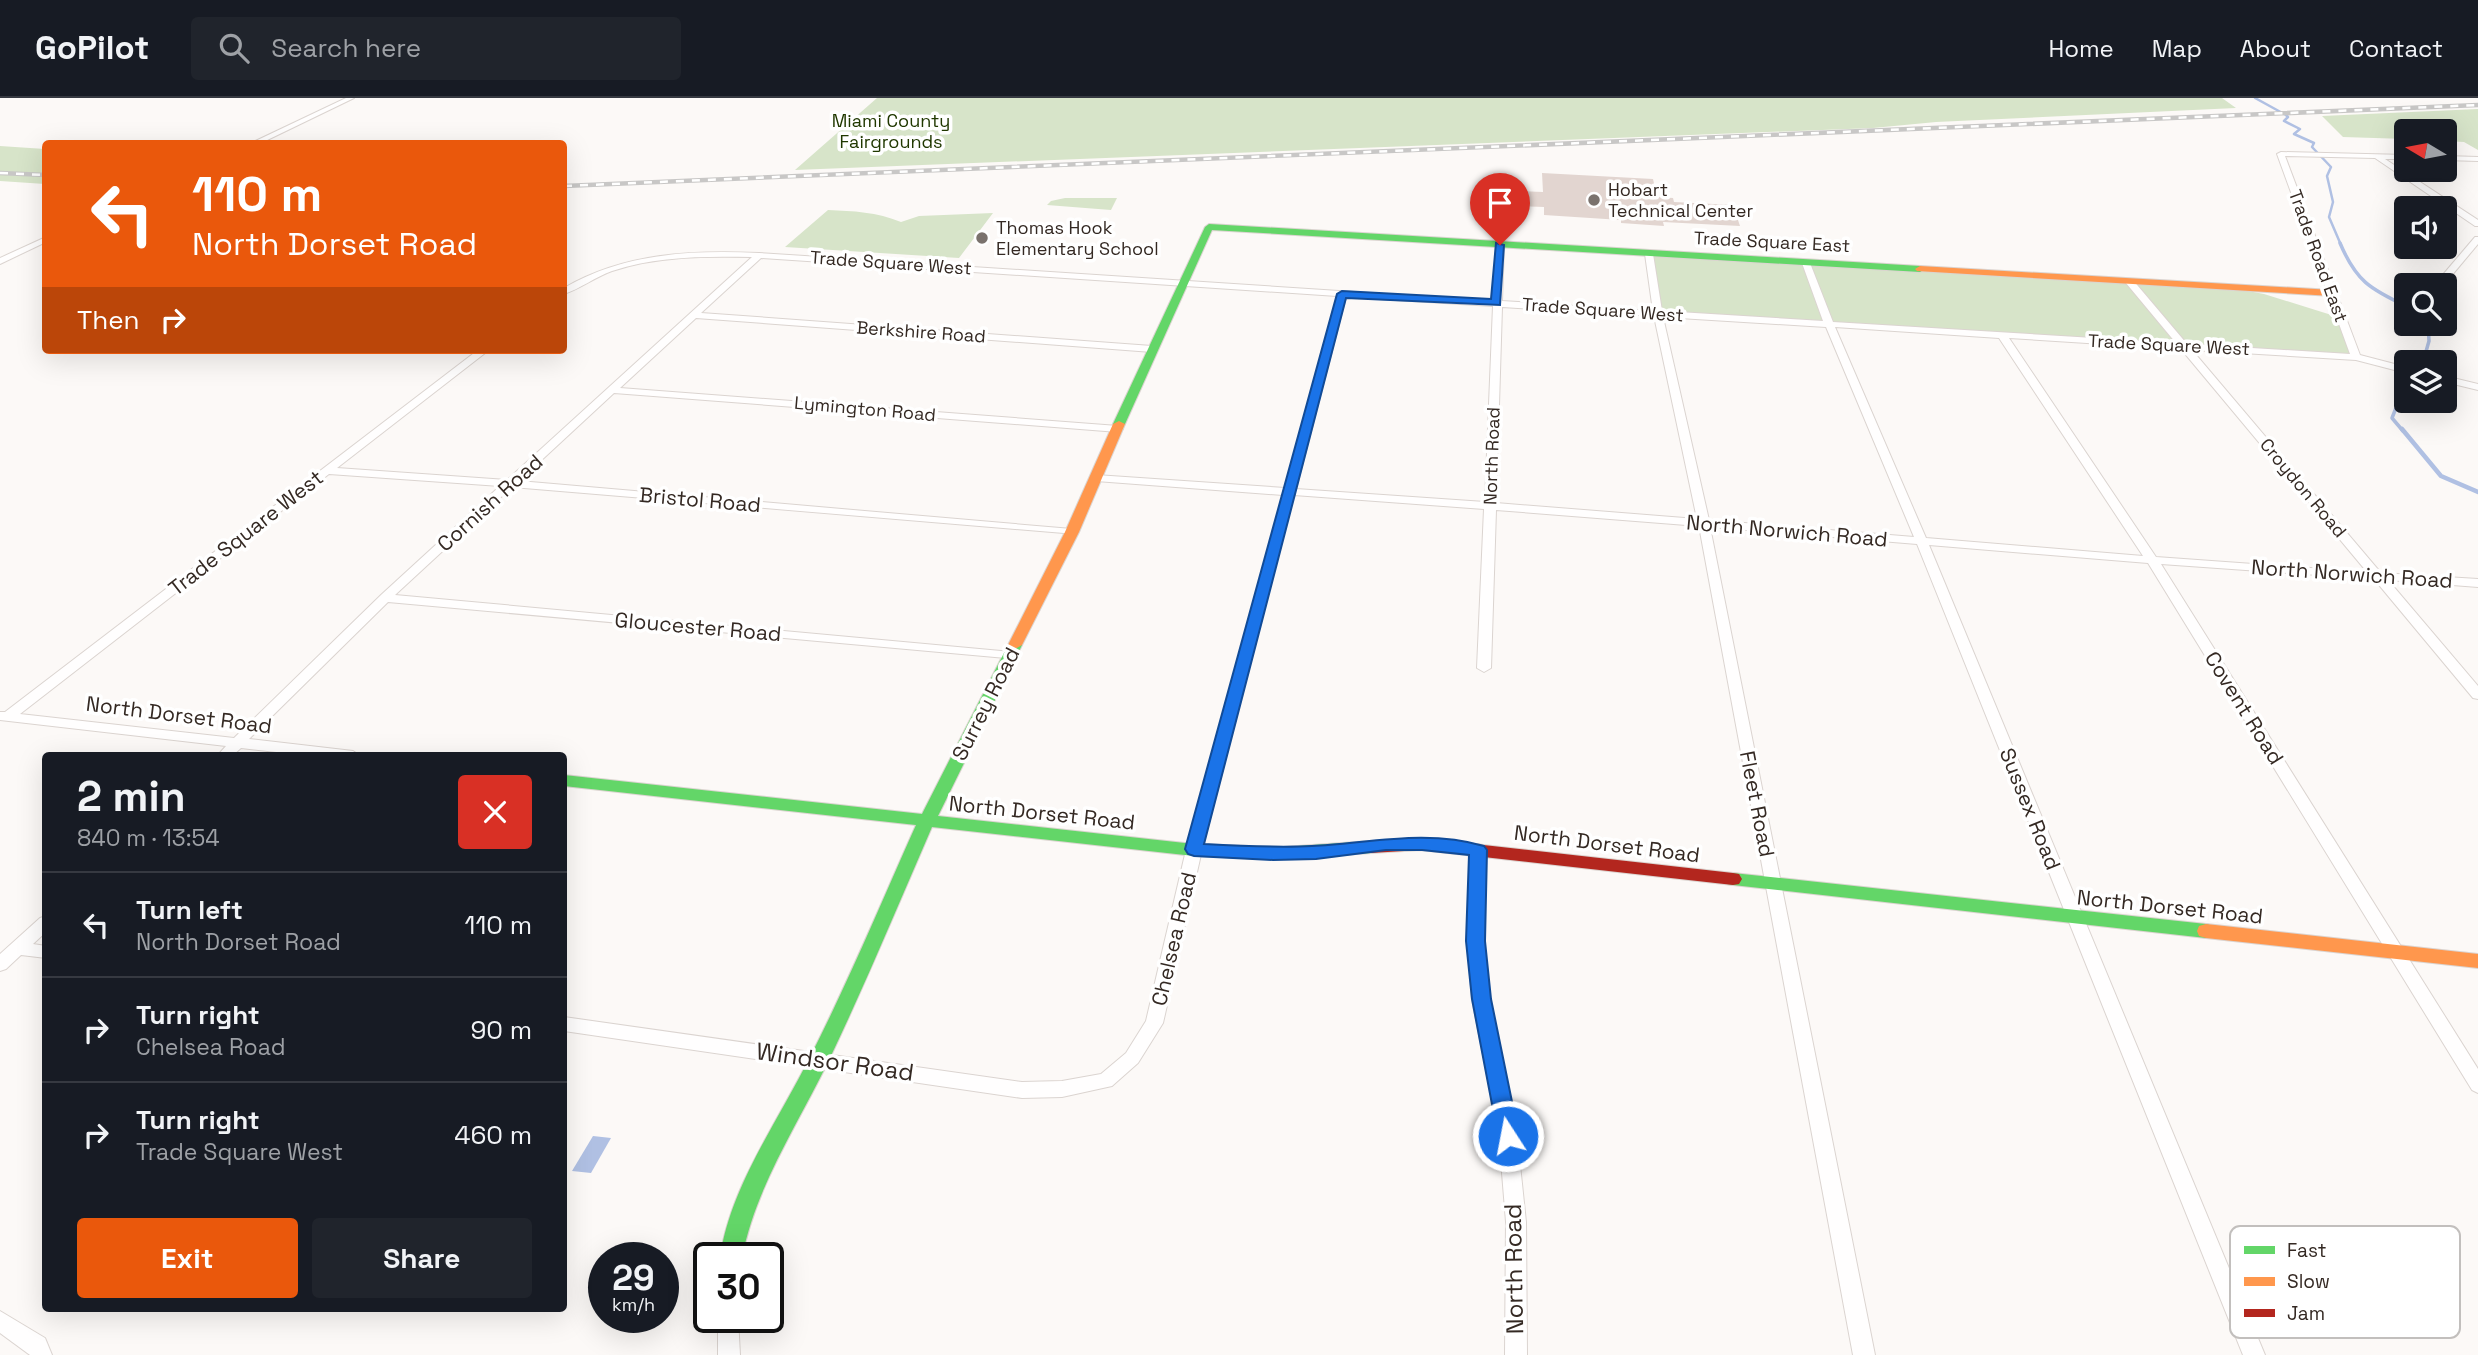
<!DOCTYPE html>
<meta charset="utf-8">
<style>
body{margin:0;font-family:"Space Grotesk",sans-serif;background:#20242c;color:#f1f3f6;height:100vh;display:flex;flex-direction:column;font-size:26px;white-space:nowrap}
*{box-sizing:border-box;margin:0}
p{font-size:23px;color:#9ea1a6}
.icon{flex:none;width:38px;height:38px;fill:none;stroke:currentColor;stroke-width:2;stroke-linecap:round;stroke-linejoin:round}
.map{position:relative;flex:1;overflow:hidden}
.panel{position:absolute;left:42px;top:654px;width:525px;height:560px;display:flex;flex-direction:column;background:#171b24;border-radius:7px;box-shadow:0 7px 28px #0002}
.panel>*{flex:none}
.guide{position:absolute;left:42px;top:42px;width:525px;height:214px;border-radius:7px;box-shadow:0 7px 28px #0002;background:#ea580c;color:#fff;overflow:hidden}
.needle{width:46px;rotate:280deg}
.fabs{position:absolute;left:2394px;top:21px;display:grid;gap:14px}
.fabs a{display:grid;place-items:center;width:63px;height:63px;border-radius:7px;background:#171b24;box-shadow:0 7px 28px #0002;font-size:35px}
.speed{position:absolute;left:588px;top:1144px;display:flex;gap:14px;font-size:35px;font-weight:700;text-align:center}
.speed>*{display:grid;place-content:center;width:91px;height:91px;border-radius:50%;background:#171b24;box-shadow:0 7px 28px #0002;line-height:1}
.speed small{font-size:18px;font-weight:400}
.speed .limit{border:4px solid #111;border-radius:10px;background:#fff;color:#111}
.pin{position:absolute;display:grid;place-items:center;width:60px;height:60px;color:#fff;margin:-72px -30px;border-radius:50% 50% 50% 0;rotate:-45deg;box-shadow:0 0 7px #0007}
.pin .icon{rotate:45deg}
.me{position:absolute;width:77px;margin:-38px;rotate:349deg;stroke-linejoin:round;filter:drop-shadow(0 0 5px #0008)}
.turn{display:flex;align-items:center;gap:24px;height:147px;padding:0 35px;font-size:32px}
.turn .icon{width:91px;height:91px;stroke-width:2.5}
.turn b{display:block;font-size:49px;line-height:60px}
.then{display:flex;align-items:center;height:66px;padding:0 35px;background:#0003;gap:14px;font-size:26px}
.round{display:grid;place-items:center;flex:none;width:74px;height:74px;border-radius:7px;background:#20242c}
.head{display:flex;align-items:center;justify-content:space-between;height:119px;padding:0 35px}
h1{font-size:42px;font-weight:800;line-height:52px}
.button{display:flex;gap:14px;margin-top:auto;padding:14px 35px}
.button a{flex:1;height:80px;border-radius:7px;background:#ea580c;color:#fff;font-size:28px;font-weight:800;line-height:80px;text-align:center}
.button a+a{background:#20242c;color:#f1f3f6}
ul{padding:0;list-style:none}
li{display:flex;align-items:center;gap:21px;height:105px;padding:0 35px;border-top:2px solid #363941}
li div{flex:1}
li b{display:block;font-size:26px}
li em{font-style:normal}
header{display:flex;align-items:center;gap:42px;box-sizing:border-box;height:98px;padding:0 35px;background:#171b24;border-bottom:2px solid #363941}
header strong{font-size:33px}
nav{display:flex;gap:38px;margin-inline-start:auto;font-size:24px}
.search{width:490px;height:63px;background:#20242c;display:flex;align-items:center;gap:18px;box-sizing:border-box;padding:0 24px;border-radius:7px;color:#9ea1a6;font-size:26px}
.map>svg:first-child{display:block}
.green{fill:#d7e4c9}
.water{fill:#b0c0e3}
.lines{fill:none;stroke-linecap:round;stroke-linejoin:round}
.stream-far2{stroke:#b0c0e3;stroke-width:2.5}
.stream-far1{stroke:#b0c0e3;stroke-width:3.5}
.stream{stroke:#b0c0e3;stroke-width:4.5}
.building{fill:#e2d5d0}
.street-casing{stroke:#dbd4d0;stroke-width:2}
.fast-casing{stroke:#dbd4d0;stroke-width:2}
.slow-casing{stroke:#dbd4d0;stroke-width:2}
.jam-casing{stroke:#dbd4d0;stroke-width:2}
.street{fill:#fffefe;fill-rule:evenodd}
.fast{fill:#63d668;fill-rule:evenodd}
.slow{fill:#ff974d;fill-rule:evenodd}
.jam{fill:#b3261e;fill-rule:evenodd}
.rail-casing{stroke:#c8c7c6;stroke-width:4.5}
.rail{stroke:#fff;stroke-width:2.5;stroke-dasharray:8;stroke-linecap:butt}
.route{fill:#1a73e8;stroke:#114b97;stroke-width:2}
.poi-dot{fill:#7a726d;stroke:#fff;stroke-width:2.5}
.labels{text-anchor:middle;stroke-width:7;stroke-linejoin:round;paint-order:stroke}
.far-park-label{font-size:18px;fill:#203800;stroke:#fff}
.far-poi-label{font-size:18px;fill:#342923;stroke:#fff;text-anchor:start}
.far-street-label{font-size:18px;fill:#342923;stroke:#fff}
.street-label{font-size:21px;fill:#342923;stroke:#fff}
.near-street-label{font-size:24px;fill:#342923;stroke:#fff}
.key{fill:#fff;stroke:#c2bfbd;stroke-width:2}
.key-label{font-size:19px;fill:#342923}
</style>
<header>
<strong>GoPilot</strong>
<div class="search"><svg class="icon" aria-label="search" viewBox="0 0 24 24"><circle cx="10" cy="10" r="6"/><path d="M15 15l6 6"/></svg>Search here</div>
<nav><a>Home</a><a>Map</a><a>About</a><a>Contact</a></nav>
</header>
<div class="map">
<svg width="2478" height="1257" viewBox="0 0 2478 1257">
<rect width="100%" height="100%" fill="#fcf9f7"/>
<g class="green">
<polygon points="877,0 2222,0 2236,10 1936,24 1873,30 795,72"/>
<polygon points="2478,11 2478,52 2464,44 2445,43 2445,33 2406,33 2406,41 2343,39 2322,18"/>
<polygon points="0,48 45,51 45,86 0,83"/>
<polygon points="1065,100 1117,100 1111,112 1047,107 1051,103"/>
<path d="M828,112C853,113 877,114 901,124L919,118L993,115L959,160L785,149Z"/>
<polygon points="1649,156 2221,188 2264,196 2341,220 2356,259 1658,216"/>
</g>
<polygon class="water" points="593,1038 611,1040 591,1075 572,1073"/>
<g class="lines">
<polyline class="stream-far2" points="2255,0 2286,17 2288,19 2284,23 2300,31 2294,36 2314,45 2312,49 2331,69 2327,78 2333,104 2329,119 2341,147"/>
<g class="stream-far1">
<path d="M2340,145C2356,183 2370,191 2406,208"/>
<polyline points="2423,264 2429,243 2428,226"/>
<polyline points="2403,333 2392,320 2396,310 2419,303"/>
</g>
<polyline class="stream" points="2402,331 2441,378 2478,394"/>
</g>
<polygon class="building" points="1542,75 1653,81 1657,99 1673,100 1674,104 1733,107 1740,128 1663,124 1664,128 1621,125 1621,122 1544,117 1544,109 1520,108 1521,93 1543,94"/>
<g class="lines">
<g class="street-casing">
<g id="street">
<polygon points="346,0 354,0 259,46 249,46"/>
<path d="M2281,54L2406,57V61H2385L2478,122V128H2475L2375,60L2285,58L2360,257L2406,269V275L2356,262L2192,252L2381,475L2478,481V489L2388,482L2478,588V601L2473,600L2374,481L2161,466L2478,971V995L2472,992L2148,465L1929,447L2265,1257H2243L1917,446L1710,429L1875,1257H1853L1699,428L1496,412L1491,570L1484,574L1477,570L1484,411L1294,397L1202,752L1163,925L1138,965L1112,988L1062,999L1022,1000L564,933V919L1022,984L1062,983L1101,976L1126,955L1146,923L1186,752L1283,397L1096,383L1090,380L1096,377L1285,390L1337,198L761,160L701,215L1152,248L1157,251L1152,254L696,220L620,290L1118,328L1123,331L1118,334L614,295L519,383L1072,431L1076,432V436L512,389L395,497L1012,554L1017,555L1019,558L1017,561L388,504L249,641L353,653L360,658H312L241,650L232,658H217L226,648L0,622V614H5L478,252H489L337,370L507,382L752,159C705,158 657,158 612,173C595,179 580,191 564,196V190C624,155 691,152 759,155L1493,203L1496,147L1500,145L1504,147L1502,203L1653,213L1645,156L1649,154L1653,156L1662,213L1823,223L1802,165L1806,162L1810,165L1833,224L2176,245L2126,185V181H2132L2187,246L2350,256L2277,56ZM1346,199L1493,208L1485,404L1296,391ZM1502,209L1654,218L1697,421L1496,405ZM1663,219L1826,229L1914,439L1709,422ZM1835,229L1999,240L2143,458L1926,440ZM2009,240L2181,251L2367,474L2156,459ZM329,376L500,388L381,497L234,640L20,616Z"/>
<polygon points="2445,58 2478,59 2478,63 2445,62"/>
<polygon points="46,139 46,144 0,166 0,160"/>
<polygon points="2475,139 2478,139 2478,146 2447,183 2441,183 2441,179"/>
<polygon points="2445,278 2478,286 2478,292 2445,284"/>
<polygon points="1478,746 1483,748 1486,752 1483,843 1490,901 1517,1038 1526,1124 1527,1257 1505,1257 1506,1124 1499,1038 1472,901 1467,843 1470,752 1473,748"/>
<polygon points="46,818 46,834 33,846 46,848 46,860 21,857 6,871 0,873 0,856 40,820"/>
<polygon points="0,1213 45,1240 52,1257 30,1257 0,1235"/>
<polygon points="718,1220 738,1220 740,1257 718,1257"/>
</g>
</g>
<g class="fast-casing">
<g id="fast">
<polygon points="1209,126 1920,168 1925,171 1920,174 1212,132 1125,326 1119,329 1115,328 1113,326 1205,129"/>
<path d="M1015,543L1022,547L938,718L1194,746L1283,749L1371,743L1377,745L1380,749L1377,753L1371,755L1283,761L1194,758L932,729C898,807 865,887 828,964C797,1028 755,1090 742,1160H720C730,1089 777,1025 809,961C848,885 881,805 916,727L564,688V677L922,716L1008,547Z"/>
<polygon points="1733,775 2206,826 2213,828 2215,833 2213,838 2206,840 1733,787 1727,786 1724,781 1727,776"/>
</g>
</g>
<g class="slow-casing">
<g id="slow">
<polygon points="1920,168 2332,192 2337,195 2332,198 1917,173 1915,171"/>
<polygon points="1119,323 1125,326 1079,434 1022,547 1015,551 1010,550 1008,547 1065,434 1113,326"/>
<polygon points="2206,826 2478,856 2478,870 2206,840 2199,838 2197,833 2199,828"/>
</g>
</g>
<g class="jam-casing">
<polygon id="jam" points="1421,740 1733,775 1739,776 1742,781 1739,786 1733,787 1421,752 1371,755 1365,753 1362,749 1365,745 1371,743"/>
</g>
<use href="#street" class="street"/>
<use href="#fast" class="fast"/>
<use href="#slow" class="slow"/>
<use href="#jam" class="jam"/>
<g class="rail-casing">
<g id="rail">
<polyline points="0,75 46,77"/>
<polyline points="564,88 2478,7"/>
</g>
</g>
<use href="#rail" class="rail"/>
</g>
<path class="route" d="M1496,145L1504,147L1500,207L1346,200L1204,746C1240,748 1276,750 1312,748C1369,745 1427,731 1484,748L1487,752L1485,843L1491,901L1519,1038L1516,1045L1508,1048L1501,1045L1498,1038L1472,901L1466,843L1469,757L1422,752H1386L1316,761L1273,762L1194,758L1188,756L1185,751L1337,196L1342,193L1491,201Z"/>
<g class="poi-dot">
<circle cx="1594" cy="102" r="7"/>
<circle cx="982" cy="140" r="7"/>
</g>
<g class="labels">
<g class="far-park-label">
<text x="891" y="29">Miami County<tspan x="891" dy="21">Fairgrounds</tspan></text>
</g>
<g class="far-poi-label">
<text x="1608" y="98">Hobart<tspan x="1608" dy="21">Technical Center</tspan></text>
<text x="996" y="136">Thomas Hook<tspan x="996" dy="21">Elementary School</tspan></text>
</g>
<g class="far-street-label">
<text transform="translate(1772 144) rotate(3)" y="6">Trade Square East</text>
<text transform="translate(2318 158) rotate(70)" y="6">Trade Road East</text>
<text transform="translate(891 165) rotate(4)" y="6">Trade Square West</text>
<text transform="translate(1603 212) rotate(4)" y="6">Trade Square West</text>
<text transform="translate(921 234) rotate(4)" y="6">Berkshire Road</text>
<text transform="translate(2169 247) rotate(3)" y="6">Trade Square West</text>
<text transform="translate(865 311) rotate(5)" y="6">Lymington Road</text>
<text transform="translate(1492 358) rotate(-88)" y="6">North Road</text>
<text transform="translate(2303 390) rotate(50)" y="6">Croydon Road</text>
</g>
<g class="street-label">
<text transform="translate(700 402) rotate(5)" y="7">Bristol Road</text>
<text transform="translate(490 405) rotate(-42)" y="7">Cornish Road</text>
<text transform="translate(1787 433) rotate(5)" y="7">North Norwich Road</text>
<text transform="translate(246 435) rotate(-38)" y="7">Trade Square West</text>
<text transform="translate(2352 476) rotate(4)" y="7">North Norwich Road</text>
<text transform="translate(698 529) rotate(5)" y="7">Gloucester Road</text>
<text transform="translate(986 606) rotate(-63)" y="7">Surrey Road</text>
<text transform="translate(2244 610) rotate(58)" y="7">Covent Road</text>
<text transform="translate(179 617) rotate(7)" y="7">North Dorset Road</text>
<text transform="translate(1757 706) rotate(79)" y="7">Fleet Road</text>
<text transform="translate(2030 711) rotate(68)" y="7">Sussex Road</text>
<text transform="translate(1042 715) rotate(6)" y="7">North Dorset Road</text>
<text transform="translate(1607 746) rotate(7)" y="7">North Dorset Road</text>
<text transform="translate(2170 809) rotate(6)" y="7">North Dorset Road</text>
<text transform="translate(1174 841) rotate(-77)" y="7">Chelsea Road</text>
</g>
<g class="near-street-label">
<text transform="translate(835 964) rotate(8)" y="8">Windsor Road</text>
<text transform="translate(1514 1171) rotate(-91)" y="8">North Road</text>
</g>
</g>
<rect x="2230" y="1128" width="230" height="112" rx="10" class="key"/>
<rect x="2244" y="1148" width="31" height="8" fill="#63d668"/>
<rect x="2244" y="1179" width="31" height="9" fill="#ff974d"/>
<rect x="2244" y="1211" width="31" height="8" fill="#b3261e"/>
<g class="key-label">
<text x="2287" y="1159">Fast</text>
<text x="2287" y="1190">Slow</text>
<text x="2287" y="1222">Jam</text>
</g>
</svg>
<div class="fabs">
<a><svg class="needle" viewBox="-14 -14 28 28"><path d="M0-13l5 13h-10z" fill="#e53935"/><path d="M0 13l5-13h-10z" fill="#9ea1a6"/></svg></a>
<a><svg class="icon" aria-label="sound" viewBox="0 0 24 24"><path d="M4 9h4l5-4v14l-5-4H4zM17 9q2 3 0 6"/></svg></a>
<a><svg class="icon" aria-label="search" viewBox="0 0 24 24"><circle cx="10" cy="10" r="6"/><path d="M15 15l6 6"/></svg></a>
<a><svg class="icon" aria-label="layers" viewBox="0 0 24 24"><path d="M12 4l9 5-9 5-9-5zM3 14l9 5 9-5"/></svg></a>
</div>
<div class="speed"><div>29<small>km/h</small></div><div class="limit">30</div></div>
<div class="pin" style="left:1500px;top:147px;background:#d93025"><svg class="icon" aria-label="arrive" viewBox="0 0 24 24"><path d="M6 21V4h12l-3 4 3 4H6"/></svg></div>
<svg class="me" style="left:1508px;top:1038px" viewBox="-20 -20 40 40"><circle r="17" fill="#1a73e8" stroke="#fff" stroke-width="3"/><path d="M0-11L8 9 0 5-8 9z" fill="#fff"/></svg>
<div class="guide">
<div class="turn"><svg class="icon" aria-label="left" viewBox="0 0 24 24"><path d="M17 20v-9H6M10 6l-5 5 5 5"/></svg><div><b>110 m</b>North Dorset Road</div></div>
<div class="then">Then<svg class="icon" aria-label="right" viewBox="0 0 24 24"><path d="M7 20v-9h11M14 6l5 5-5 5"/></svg></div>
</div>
<section class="panel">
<div class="head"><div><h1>2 min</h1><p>840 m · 13:54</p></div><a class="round" style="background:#d93025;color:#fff"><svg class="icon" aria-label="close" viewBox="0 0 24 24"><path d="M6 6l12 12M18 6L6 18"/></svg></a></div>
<ul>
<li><svg class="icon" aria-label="left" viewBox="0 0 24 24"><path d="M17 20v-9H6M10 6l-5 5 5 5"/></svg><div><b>Turn left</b><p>North Dorset Road</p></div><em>110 m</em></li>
<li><svg class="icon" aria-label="right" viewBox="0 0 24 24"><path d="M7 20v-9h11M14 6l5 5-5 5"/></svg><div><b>Turn right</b><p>Chelsea Road</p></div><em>90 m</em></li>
<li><svg class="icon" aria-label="right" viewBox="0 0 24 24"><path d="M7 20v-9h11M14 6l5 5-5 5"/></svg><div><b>Turn right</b><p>Trade Square West</p></div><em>460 m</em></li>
</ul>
<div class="button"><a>Exit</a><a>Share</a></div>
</section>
</div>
